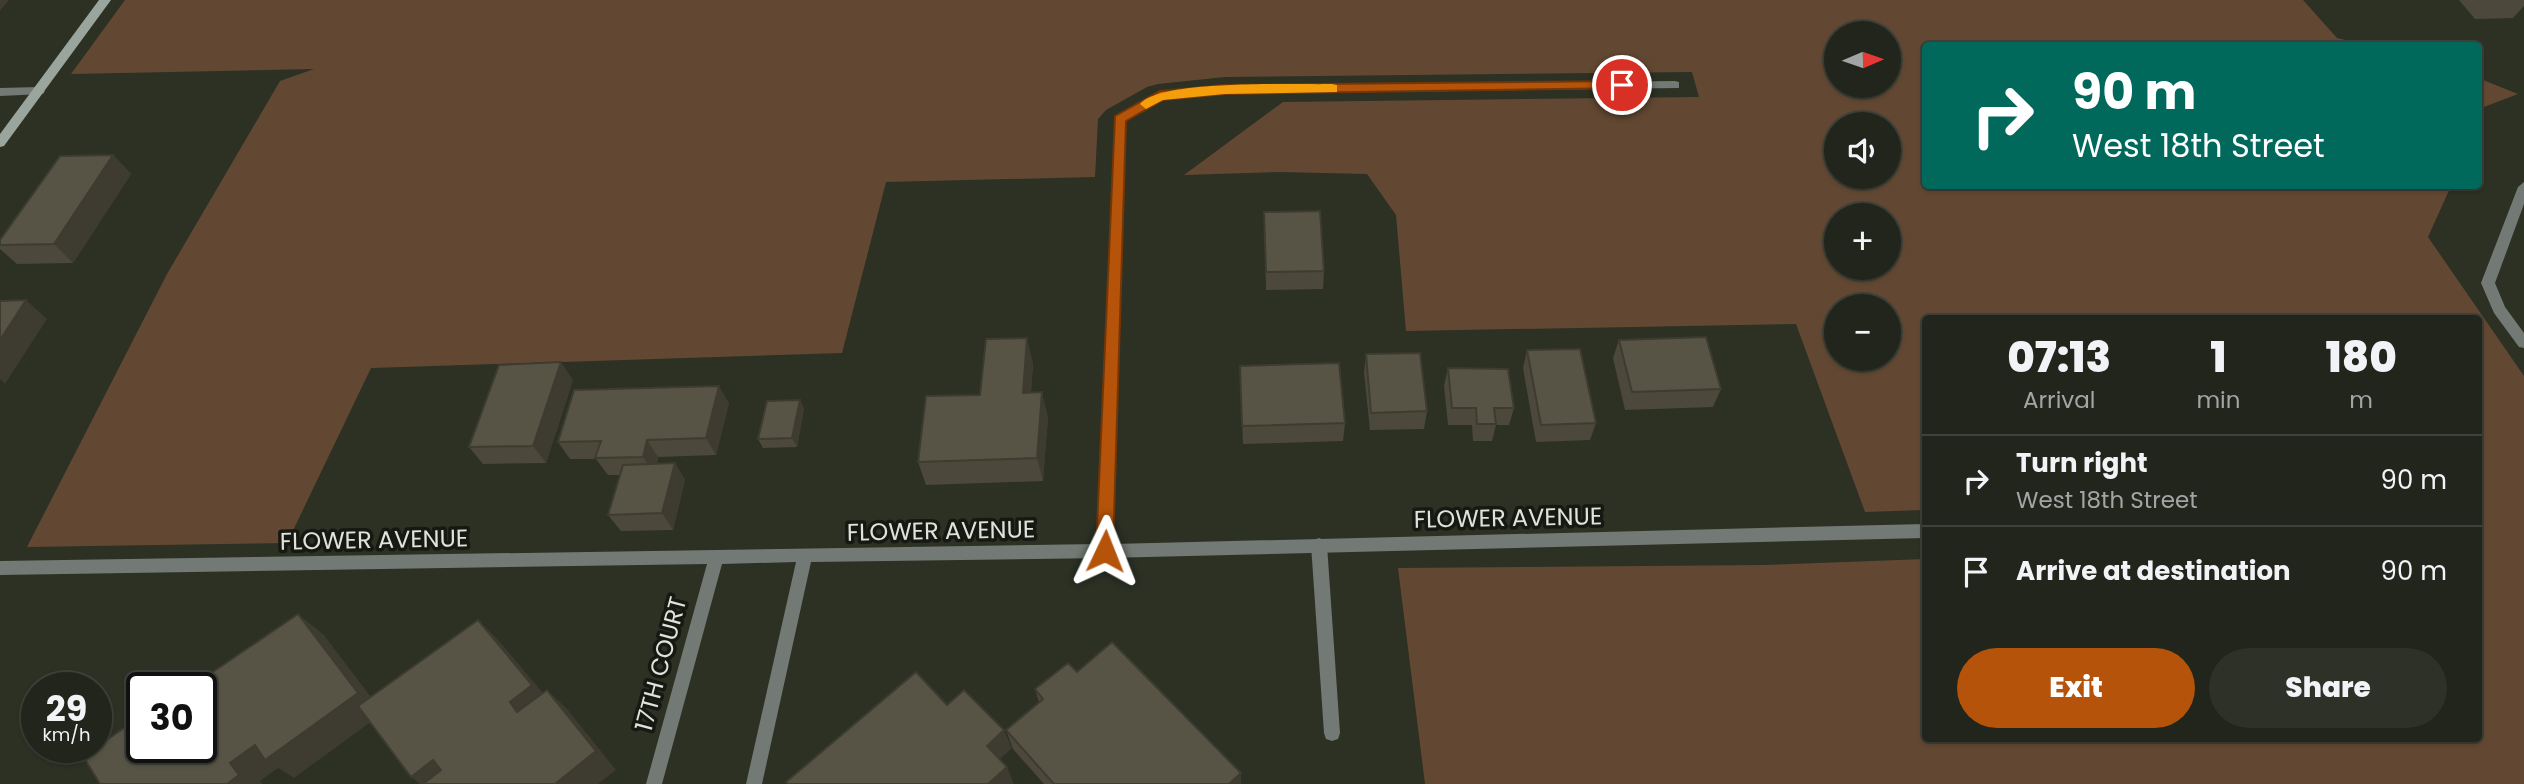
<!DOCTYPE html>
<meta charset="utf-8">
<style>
body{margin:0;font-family:Poppins,sans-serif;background:#2d3128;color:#f1f3f6;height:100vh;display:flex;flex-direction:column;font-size:26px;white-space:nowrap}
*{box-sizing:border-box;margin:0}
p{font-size:23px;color:#a2a5a3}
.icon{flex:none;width:38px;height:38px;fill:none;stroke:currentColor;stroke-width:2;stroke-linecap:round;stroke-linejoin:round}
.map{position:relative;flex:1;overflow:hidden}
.drawer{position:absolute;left:1922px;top:315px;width:560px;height:427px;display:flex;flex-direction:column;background:#21251b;border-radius:7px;box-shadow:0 2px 5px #0004,0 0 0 2px #3e423a}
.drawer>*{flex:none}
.guide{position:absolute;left:1922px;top:42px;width:560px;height:147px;border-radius:7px;box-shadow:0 2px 5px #0004,0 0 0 2px #3e423a;background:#00695c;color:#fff;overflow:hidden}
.needle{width:46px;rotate:88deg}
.tools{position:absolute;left:1824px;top:21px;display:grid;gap:14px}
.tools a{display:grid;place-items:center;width:77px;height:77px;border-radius:50%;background:#21251b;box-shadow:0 2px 5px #0004,0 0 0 2px #3e423a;font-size:35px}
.speed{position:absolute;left:21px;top:672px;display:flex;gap:14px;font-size:35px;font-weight:700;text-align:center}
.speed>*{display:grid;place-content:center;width:91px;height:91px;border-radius:50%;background:#21251b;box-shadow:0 2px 5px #0004,0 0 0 2px #3e423a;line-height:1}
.speed small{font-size:18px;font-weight:400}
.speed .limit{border:4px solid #111;border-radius:10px;background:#fff;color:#111}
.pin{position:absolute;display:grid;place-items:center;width:60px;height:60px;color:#fff;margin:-30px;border:4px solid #fff;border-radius:50%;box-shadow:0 2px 7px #0007}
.me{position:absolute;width:77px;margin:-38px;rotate:2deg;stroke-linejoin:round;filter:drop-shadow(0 0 5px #0008)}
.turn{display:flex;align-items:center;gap:24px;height:147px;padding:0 35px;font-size:32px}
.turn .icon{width:91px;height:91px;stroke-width:2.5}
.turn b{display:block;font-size:49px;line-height:60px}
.eta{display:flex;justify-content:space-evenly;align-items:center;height:119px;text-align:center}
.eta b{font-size:42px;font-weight:800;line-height:49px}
.action{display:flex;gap:14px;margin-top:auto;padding:14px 35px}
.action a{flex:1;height:80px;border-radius:42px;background:#b45309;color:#fff;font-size:28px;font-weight:800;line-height:80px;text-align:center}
.action a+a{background:#2d3128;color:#f1f3f6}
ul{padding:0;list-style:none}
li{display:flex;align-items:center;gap:21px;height:91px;padding:0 35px;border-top:2px solid #3e423a}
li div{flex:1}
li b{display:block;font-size:26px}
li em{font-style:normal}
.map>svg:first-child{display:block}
.green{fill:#624832;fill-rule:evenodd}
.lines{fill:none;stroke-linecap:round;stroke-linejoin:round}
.service{fill:#737a75;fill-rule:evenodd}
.minor{fill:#737a75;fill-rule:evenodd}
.secondary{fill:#9aa59d;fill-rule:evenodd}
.wall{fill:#4c483b}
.shaded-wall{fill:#3e3b30}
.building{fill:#585445;stroke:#3e3b30;stroke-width:2}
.route{fill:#b45309;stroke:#753606;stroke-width:2}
.slow{fill:#f59e0b}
.labels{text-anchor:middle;stroke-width:7;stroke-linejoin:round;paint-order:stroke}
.street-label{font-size:24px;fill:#e0e3db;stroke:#161812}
</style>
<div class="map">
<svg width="2524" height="784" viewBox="0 0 2524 784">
<rect width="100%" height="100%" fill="#2c3124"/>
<g class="green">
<path d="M125,0H2303L2337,38L2367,45L1925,46V186H2451L2428,237L2524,376V784H1425L1398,568L1765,565L1925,559V738H2478V538L2480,537L2478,534V318H1925V510L1865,512L1796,324L1406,331L1396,215L1367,174L1280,172L1184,175L1283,102L1699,97L1692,72L1225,77L1158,84L1147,87L1106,110L1098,119L1095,177L886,182L842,353L371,368L287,543L27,547L167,274L280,81L314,69L71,74ZM1888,33V86H1836V33ZM1836,124H1888V177H1836ZM1888,215V268H1836V215ZM1888,306V359H1836V306Z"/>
<polygon points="2478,78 2518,94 2484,107 2478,124"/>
</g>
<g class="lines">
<g class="service">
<polygon points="2524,182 2524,204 2495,283 2505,307 2524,333 2524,348 2519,347 2494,313 2481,283 2518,187"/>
<polygon points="1319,538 1324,540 1327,545 1340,733 1338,739 1332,741 1326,739 1324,733 1311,545 1314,540"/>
</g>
<g class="minor">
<polygon points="1675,81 1679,82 1679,88 1225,94 1162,100 1125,121 1113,544 1925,524 1925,538 1105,558 811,562 762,784 746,784 796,562 722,564 662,784 646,784 707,564 0,575 0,561 1098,544 1115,116 1160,92 1225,86"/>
<polygon points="39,87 45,91 43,94 0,96 0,88"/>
</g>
<polygon class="secondary" points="99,0 111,0 4,146 0,147 0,134"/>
</g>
<g class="wall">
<polygon points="2459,0 2524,0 2524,6 2513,18 2475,19"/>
<polygon points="113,155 131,174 73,263 17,264 0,249 0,240"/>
<polygon points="1264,212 1324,271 1323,289 1266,290"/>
<polygon points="1619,340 1721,389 1713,407 1625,410 1613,358"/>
<polygon points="1527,350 1596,423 1590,440 1536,442 1523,368"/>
<polygon points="1366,354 1427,411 1424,429 1370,430 1364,372"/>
<polygon points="1033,363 1031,393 1048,417 1043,481 926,485 918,462 980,395"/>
<polygon points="1240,366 1345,423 1343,441 1243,444"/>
<polygon points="1448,368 1514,408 1509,425 1496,425 1492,441 1473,441 1472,425 1448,425 1444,386"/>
<polygon points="573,380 546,463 483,464 469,447"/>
<polygon points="800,400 804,409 797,447 763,448 758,439"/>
<polygon points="729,403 716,455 658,457 657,464 675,463 685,480 673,530 621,531 608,515 620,475 608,475 596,459 570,459 558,442"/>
<polygon points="1077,672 1241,784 1044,784 1013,749 1006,730 1039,702 1035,689"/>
</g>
<g class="shaded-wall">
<polygon points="0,0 9,0 0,11"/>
<polygon points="113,155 131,174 73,263 54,244"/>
<polygon points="26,300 47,319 5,384 0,379 0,340"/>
<polygon points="1027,338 1033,363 1029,417 1023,393"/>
<polygon points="561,362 573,380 546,463 533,446"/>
<polygon points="719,386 729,403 716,455 706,438"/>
<polygon points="1042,392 1048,417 1043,481 1037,458"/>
<polygon points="800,400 804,409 797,447 792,438"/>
<polygon points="647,440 658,457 654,474 643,457"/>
<polygon points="675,463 685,480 673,530 662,513"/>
<polygon points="298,614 324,635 383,713 294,778 278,768 260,781 262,784 227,784 230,763 255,745"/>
<polygon points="478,620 499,641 553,705 517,712 510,702"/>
<polygon points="547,690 567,709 616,770 598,784 555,784"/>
<polygon points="1004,730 1012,748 995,764 987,746"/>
<polygon points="433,760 457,778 449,784 420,784 411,777"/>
<polygon points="1007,767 1014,784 988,784"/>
<polygon points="1241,773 1241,784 1229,784"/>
</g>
<g class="building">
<polygon points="113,155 54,244 0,245 0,240 60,156"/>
<polygon points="1320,211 1324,271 1266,272 1264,212"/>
<polygon points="26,300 0,340 0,301"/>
<polygon points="1706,337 1721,389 1632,392 1619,340"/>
<polygon points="1027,338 1023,393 1042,392 1037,458 918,462 926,396 980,395 986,339"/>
<polygon points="1580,349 1596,423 1541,425 1527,350"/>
<polygon points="1420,353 1427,411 1371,413 1366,354"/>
<polygon points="561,362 533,446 469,447 499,365"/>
<polygon points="1339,363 1345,423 1242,426 1240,366"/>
<polygon points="1448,368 1508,369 1514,408 1494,408 1496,424 1477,424 1476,408 1452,408"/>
<polygon points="719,386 706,438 647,440 643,457 595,458 601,441 558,442 574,390"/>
<polygon points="800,400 792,438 758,439 767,401"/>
<polygon points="675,463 662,513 608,515 623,465"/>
<polygon points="298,614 358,693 265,760 255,745 230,763 239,775 227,784 100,784 83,756 142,716 142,747 201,747 201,702 217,691 207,676"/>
<polygon points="478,620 532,685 510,702 517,712 547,690 596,751 555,784 423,784 441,770 433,760 411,777 358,706"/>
<polygon points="1112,642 1241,773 1229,784 1054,784 1006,730 1043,699 1035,689 1068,663 1077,672"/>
<polygon points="916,672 947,705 964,690 1004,730 987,746 1007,767 988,784 788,784 786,782"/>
</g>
<polygon class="route" points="1622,81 1629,85 1627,88 1225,94 1163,100 1126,121 1113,551 1111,556 1105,558 1098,556 1096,551 1115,116 1160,91 1225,85"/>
<path class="slow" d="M1332,84L1337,85V92L1225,94L1163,100L1146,109L1140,104C1161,79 1296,85 1332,84Z"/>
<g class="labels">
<g class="street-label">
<text transform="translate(1508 518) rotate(-1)" y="8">FLOWER AVENUE</text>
<text transform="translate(941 531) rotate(-1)" y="8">FLOWER AVENUE</text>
<text transform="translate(374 540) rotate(-1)" y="8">FLOWER AVENUE</text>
<text transform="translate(661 664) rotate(-75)" y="8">17TH COURT</text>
</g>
</g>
</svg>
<div class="tools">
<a><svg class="needle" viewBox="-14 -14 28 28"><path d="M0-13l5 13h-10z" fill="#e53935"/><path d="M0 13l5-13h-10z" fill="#a2a5a3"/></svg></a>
<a><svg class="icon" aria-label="sound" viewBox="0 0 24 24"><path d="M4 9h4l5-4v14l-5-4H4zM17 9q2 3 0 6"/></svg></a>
<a>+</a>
<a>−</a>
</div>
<div class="speed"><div>29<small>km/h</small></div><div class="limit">30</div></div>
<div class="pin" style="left:1622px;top:85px;background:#d93025"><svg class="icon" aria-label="arrive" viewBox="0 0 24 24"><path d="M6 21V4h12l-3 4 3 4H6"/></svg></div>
<svg class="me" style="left:1105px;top:551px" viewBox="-20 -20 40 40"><path d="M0-17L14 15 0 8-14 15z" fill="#b45309" stroke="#fff" stroke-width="4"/></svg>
<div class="guide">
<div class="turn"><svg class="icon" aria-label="right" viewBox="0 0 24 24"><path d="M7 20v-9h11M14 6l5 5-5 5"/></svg><div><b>90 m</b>West 18th Street</div></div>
</div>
<section class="drawer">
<div class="eta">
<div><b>07:13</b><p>Arrival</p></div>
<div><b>1</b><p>min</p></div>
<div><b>180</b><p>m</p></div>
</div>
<ul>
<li><svg class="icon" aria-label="right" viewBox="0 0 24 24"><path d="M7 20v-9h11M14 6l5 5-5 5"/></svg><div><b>Turn right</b><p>West 18th Street</p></div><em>90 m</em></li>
<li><svg class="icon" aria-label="arrive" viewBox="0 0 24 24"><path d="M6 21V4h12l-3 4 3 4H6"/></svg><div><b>Arrive at destination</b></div><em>90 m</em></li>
</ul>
<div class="action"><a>Exit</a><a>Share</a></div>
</section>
</div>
